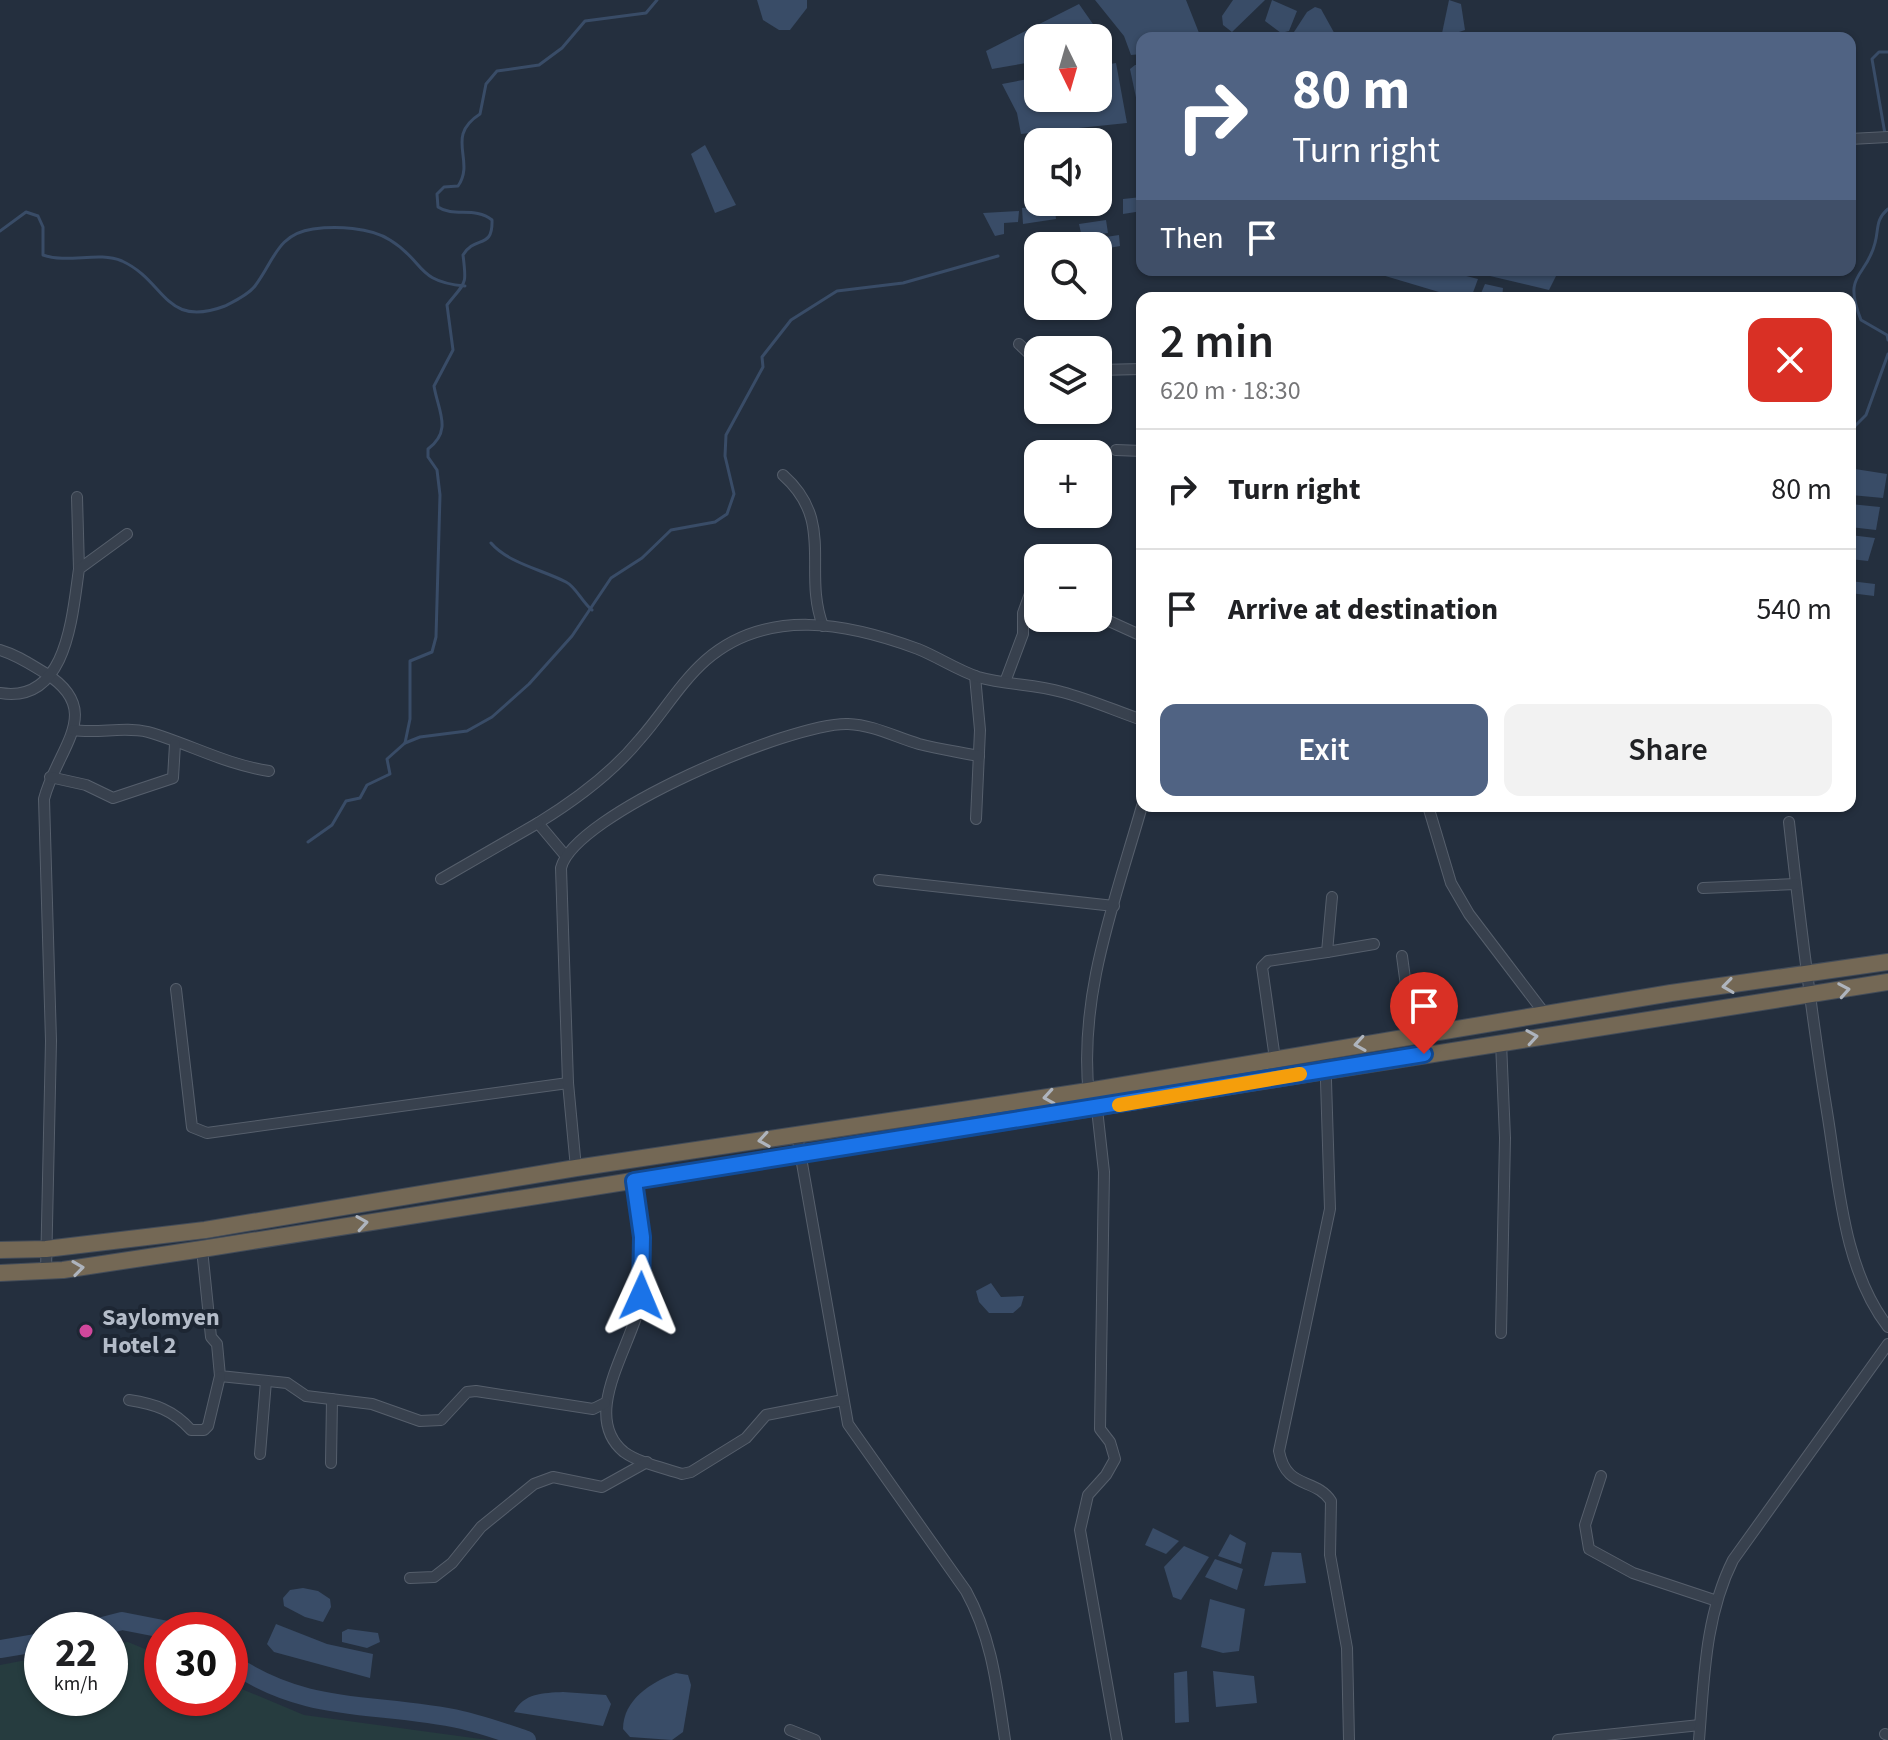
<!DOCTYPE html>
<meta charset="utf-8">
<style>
body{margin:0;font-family:"Source Sans 3",sans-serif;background:#f2f2f2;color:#202124;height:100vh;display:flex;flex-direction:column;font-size:30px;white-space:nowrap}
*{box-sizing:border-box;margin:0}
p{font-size:26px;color:#757577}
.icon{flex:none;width:44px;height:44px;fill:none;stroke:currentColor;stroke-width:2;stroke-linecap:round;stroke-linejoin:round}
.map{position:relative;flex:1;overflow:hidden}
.sheet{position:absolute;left:1136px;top:292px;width:720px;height:520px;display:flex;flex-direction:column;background:#fff;border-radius:16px;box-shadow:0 2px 6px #0004}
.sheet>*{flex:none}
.guide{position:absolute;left:1136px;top:32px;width:720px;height:244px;border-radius:16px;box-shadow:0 2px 6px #0004;background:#506383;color:#fff;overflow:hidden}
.needle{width:52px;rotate:175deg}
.controls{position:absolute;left:1024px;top:24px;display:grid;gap:16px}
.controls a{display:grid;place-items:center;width:88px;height:88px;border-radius:16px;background:#fff;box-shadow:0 2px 6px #0004;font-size:40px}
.speed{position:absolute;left:24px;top:1612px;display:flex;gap:16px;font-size:40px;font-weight:700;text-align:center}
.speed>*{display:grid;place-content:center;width:104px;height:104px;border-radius:50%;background:#fff;box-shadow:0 2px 6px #0004;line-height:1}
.speed small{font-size:20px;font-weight:400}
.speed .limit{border:12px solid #d22;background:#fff;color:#111}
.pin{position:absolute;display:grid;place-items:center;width:68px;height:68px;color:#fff;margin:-82px -34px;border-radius:50% 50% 50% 0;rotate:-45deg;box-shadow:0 0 8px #0007}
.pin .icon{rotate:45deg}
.me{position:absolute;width:88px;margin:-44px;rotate:1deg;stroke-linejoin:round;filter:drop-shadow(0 0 6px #0008)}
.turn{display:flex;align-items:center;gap:28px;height:168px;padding:0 24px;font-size:36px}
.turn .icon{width:104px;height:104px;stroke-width:2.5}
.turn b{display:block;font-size:56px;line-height:68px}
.then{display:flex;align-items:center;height:76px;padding:0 24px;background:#0003;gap:16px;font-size:30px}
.round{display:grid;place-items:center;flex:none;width:84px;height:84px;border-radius:16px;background:#f2f2f2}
.overview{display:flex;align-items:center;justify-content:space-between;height:136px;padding:0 24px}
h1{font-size:48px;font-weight:600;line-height:60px}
.button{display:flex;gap:16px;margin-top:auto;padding:16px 24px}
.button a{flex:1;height:92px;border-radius:16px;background:#506383;color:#fff;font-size:32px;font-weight:600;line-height:92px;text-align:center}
.button a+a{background:#f2f2f2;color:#202124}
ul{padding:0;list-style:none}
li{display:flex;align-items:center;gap:24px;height:120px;padding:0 24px;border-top:2px solid #e0e0e0}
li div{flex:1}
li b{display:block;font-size:30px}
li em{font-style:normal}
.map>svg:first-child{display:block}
.green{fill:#263c3f}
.water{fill:#394c67}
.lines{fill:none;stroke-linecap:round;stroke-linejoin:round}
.stream{stroke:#394c67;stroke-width:3}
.river{stroke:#394c67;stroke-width:18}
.minor-casing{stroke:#565f6c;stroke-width:12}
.highway-casing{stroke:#434c59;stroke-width:18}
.minor{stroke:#38414e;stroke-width:10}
.highway{stroke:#746855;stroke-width:16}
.oneway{stroke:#aeb4bd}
.route-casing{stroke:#114b97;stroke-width:20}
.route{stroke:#1a73e8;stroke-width:14}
.slow{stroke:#f59e0b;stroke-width:14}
.hotel-dot{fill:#d1479c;stroke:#1d2633;stroke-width:3}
.labels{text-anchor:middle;stroke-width:8;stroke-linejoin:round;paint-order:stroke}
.poi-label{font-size:24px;font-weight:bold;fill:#b4bcc9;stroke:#1d2633;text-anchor:start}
</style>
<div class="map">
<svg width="1888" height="1740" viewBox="0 0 1888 1740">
<rect width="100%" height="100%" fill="#242f3e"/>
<polygon class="green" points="128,1642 162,1656 162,1698 230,1698 230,1684 304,1715 488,1740 0,1740 0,1665 42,1657 42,1698 110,1698 110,1645"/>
<g class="water">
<polygon points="757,0 807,0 807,8 790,30 779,30 763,20"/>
<polygon points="1095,0 1186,0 1201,38 1142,38 1142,54 1131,55 1124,36"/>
<polygon points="1233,0 1265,0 1232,32 1223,25 1222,16"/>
<polygon points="1272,0 1297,11 1289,31 1281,33 1265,21"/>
<polygon points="1449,0 1461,4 1465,30 1441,38"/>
<polygon points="1079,4 1109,47 1098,50 1098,38 1038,38 1038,61 992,69 986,51"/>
<polygon points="1315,7 1321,9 1337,38 1300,38 1294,32 1307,12"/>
<polygon points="1116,63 1127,123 1021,134 1017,113 1002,84 1038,77 1038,98 1098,98 1098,66"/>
<polygon points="1135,65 1142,65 1142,126 1130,69"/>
<polygon points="705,145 736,205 715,213 691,154"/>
<polygon points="1142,197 1142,211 1123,214 1123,199"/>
<polygon points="1054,204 1056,219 1023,224 1022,208"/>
<polygon points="1019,211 1018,222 1004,223 1004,234 995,236 983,213"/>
<polygon points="1106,220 1108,233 1071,238 1071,234 1081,233 1079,224"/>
<polygon points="1119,235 1120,246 1098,250 1098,246 1074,246 1073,242"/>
<polygon points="1387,270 1443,270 1478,279 1471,298 1459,298 1382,275"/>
<polygon points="1492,270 1559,270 1549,290 1490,276"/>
<polygon points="1485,284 1503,288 1502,298 1479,298"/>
<polygon points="1855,469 1887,474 1883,498 1851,495"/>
<polygon points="1850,504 1880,507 1876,530 1850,527"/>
<polygon points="1850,535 1875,538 1868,561 1850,559"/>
<polygon points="1850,581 1875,584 1874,596 1850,593"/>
<polygon points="991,1283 1001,1297 1024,1296 1021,1306 1013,1313 989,1313 979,1302 976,1291"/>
<polygon points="1153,1528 1179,1541 1166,1554 1145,1545"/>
<polygon points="1230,1534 1246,1543 1241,1564 1218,1556"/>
<polygon points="1184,1546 1209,1557 1181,1600 1173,1597 1164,1567"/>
<polygon points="1272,1552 1301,1553 1306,1583 1264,1586"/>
<polygon points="1215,1559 1243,1569 1237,1590 1205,1577"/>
<polygon points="303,1588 318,1591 330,1599 331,1607 323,1622 305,1617 284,1606 283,1598 290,1590"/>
<polygon points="1210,1599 1245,1609 1239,1651 1223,1653 1201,1647"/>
<polygon points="276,1624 327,1644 373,1654 370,1678 274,1652 267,1644"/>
<polygon points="348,1629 378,1633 380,1642 367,1648 342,1642 342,1632"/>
<polygon points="1187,1671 1189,1722 1175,1723 1174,1673"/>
<polygon points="1213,1671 1254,1676 1257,1703 1216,1707"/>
<path d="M676,1673L688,1675L691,1685L683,1732L672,1740L630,1737L623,1729C623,1700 651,1682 676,1673Z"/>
<path d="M563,1692L606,1695L611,1704L603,1726L514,1712C524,1693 543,1693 563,1692Z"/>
</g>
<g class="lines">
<g class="stream">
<polyline points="1885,134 1872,59 1879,52 1888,52"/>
<path d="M1888,209C1875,220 1879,229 1875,243C1866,279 1842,272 1861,320L1887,335L1888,340"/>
<path d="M0,231L26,212L38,216L43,227V255C68,264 98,251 122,261C166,281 164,329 225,306C235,301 248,295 255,286C274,261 277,234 313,229C336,226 370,227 390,240C425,261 415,282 465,286"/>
<polyline points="1850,431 1866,415 1888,354"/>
<path d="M491,543C508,563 543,570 566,582C576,587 582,602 592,610"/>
<polyline points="405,743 420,737 467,731 492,717 529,684 572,636 611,578 642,558 671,530 715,522 727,514 734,494 725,456 726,435 763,367 762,357 791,320 837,291 903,283 998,256"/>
<path d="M308,842L332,825L346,801L360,798L367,785L390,774L387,759L405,743L410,719V661L432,652L436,637L440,495L437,470L428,457V449C453,430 438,411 434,386L453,350L447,305C466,281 467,286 463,255C475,235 493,250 492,220C475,206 454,218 438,207L437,194L444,187L458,186C476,160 444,137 480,114L486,84L497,71L539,65L562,48L585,21L646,13L657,0"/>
</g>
<g class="river">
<polyline points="87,1630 122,1621 168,1630"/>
<polyline points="0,1649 42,1642"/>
<path d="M230,1662C309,1716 376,1701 462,1720C484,1725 506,1733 527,1740"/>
</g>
<g class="minor-casing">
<g id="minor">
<polyline points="1850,139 1888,137"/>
<polyline points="1019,344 1038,362"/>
<polyline points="1098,370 1142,369"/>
<polyline points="1116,450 1142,451"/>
<path d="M783,475C836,522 802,570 823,626"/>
<polyline points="77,497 79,569"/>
<polyline points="1098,616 1142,636"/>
<path d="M0,650C17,655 30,664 45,673C106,711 57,748 44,799L51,1041L46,1271"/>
<polyline points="975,676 980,730 976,819"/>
<polyline points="1005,682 1023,634 1023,613 1031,591 1038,590"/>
<path d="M0,693C67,704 72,617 79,569L127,534"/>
<path d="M73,730C98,734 124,726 148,732C190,744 224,764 269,771"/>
<polyline points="50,777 86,785 113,798 173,778 175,744"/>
<polyline points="1428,806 1451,883 1469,914 1545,1014"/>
<path d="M1789,822C1800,921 1812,1020 1828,1118C1839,1187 1844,1270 1888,1327"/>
<path d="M564,854L538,823C574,801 613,772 640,739C663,713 680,683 706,660C767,607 848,623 918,649C938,657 957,670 978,677C1005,685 1035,684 1062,692C1089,699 1116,711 1142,720"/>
<polyline points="441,879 538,823"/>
<polyline points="879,880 1114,906"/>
<polyline points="1703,888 1796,884"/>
<polyline points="1327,952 1374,944"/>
<polyline points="1402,956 1408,1001 1422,1035"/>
<polyline points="176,989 192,1127 207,1133 568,1083"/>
<polyline points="1501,1042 1505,1138 1501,1333"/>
<path d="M1325,1049L1330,1209L1279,1451C1286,1490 1315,1477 1331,1501L1330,1555L1347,1648L1349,1740"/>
<polyline points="1275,1059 1262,967 1268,961 1327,952 1332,897"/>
<path d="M1089,1096C1078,996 1115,901 1142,806"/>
<polyline points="1097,1109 1104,1172 1100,1429 1110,1442 1115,1459 1106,1475 1088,1495 1080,1530 1117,1740"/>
<path d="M797,1135L848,1424L966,1591C992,1638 997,1687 1005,1740"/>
<path d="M576,1168L568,1083L561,868C574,814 793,722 848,724C874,725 895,737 919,744C938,749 959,752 979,756"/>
<path d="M634,1181C639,1219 646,1259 641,1297C635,1343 578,1414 624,1452C639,1463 664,1468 682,1474L691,1472L746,1438L766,1415L843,1400"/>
<polyline points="202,1249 211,1337 217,1344 220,1376 287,1383 306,1396 372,1404 420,1421 441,1420 467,1392 476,1391 593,1409 605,1403"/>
<path d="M129,1400C155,1404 173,1410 191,1430H204L208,1426L220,1376"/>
<polyline points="260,1454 266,1381"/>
<polyline points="331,1463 332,1399"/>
<polyline points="1601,1476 1585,1525 1589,1549 1633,1573 1717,1601"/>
<polyline points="410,1578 434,1577 452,1563 481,1527 534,1484 553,1477 602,1487 647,1462"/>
<polyline points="790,1730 815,1740"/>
<polyline points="1885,1734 1888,1735"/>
<polyline points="1558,1740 1700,1725"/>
<path d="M1699,1740C1704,1679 1705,1616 1733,1560L1888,1344"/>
</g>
</g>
<g class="highway-casing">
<g id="highway">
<polyline points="0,1250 46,1249 205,1230 576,1168 1088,1091 1671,993 1888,962"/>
<polyline points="0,1273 63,1270 202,1249 1888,982"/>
</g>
</g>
<use href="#minor" class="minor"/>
<use href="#highway" class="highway"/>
</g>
<defs><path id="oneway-chevron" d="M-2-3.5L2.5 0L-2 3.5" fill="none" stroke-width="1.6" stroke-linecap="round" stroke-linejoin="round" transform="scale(2)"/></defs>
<g class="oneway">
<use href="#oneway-chevron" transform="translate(1728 986) rotate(172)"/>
<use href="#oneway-chevron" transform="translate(1844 990) rotate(-10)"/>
<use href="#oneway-chevron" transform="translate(1532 1037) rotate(-9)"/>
<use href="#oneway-chevron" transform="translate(1360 1044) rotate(171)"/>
<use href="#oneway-chevron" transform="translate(1049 1097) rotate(171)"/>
<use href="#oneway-chevron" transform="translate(764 1140) rotate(171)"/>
<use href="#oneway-chevron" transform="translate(362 1223) rotate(-9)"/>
<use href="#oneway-chevron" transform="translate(78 1268) rotate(-8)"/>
</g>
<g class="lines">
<g class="route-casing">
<polyline id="route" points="641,1296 642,1237 634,1181 1424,1054"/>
</g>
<use href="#route" class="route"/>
<polyline class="slow" points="1119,1105 1300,1074"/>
</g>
<circle class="hotel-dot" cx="86" cy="1331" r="8"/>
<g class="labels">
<g class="poi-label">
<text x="102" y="1325">Saylomyen<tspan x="102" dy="28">Hotel 2</tspan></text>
</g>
</g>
</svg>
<div class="controls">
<a><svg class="needle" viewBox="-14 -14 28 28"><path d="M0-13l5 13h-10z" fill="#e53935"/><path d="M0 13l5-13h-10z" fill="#757577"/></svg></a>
<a><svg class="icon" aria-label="sound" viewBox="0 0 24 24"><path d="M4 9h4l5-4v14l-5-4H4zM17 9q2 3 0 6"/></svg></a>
<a><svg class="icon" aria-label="search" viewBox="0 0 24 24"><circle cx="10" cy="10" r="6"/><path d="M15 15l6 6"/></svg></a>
<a><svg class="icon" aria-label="layers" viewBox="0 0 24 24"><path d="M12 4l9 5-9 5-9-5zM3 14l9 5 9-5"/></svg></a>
<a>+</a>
<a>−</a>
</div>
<div class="speed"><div>22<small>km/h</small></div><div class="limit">30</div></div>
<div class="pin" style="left:1424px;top:1054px;background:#d93025"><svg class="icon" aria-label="arrive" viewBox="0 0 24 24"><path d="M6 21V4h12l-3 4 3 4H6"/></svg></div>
<svg class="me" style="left:641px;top:1296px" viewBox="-20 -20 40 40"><path d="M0-17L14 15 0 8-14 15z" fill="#1a73e8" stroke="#fff" stroke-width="4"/></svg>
<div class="guide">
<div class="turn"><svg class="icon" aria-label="right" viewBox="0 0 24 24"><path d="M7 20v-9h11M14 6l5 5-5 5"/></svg><div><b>80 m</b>Turn right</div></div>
<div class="then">Then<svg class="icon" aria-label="arrive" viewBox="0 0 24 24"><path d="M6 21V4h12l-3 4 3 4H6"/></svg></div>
</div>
<section class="sheet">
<div class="overview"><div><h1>2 min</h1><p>620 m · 18:30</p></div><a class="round" style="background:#d93025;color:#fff"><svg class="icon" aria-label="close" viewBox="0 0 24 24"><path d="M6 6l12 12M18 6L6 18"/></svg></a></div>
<ul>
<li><svg class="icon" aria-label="right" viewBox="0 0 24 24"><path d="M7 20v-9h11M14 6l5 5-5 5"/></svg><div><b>Turn right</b></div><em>80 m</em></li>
<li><svg class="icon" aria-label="arrive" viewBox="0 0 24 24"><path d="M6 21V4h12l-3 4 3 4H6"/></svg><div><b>Arrive at destination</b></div><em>540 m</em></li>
</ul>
<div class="button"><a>Exit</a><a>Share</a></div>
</section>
</div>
